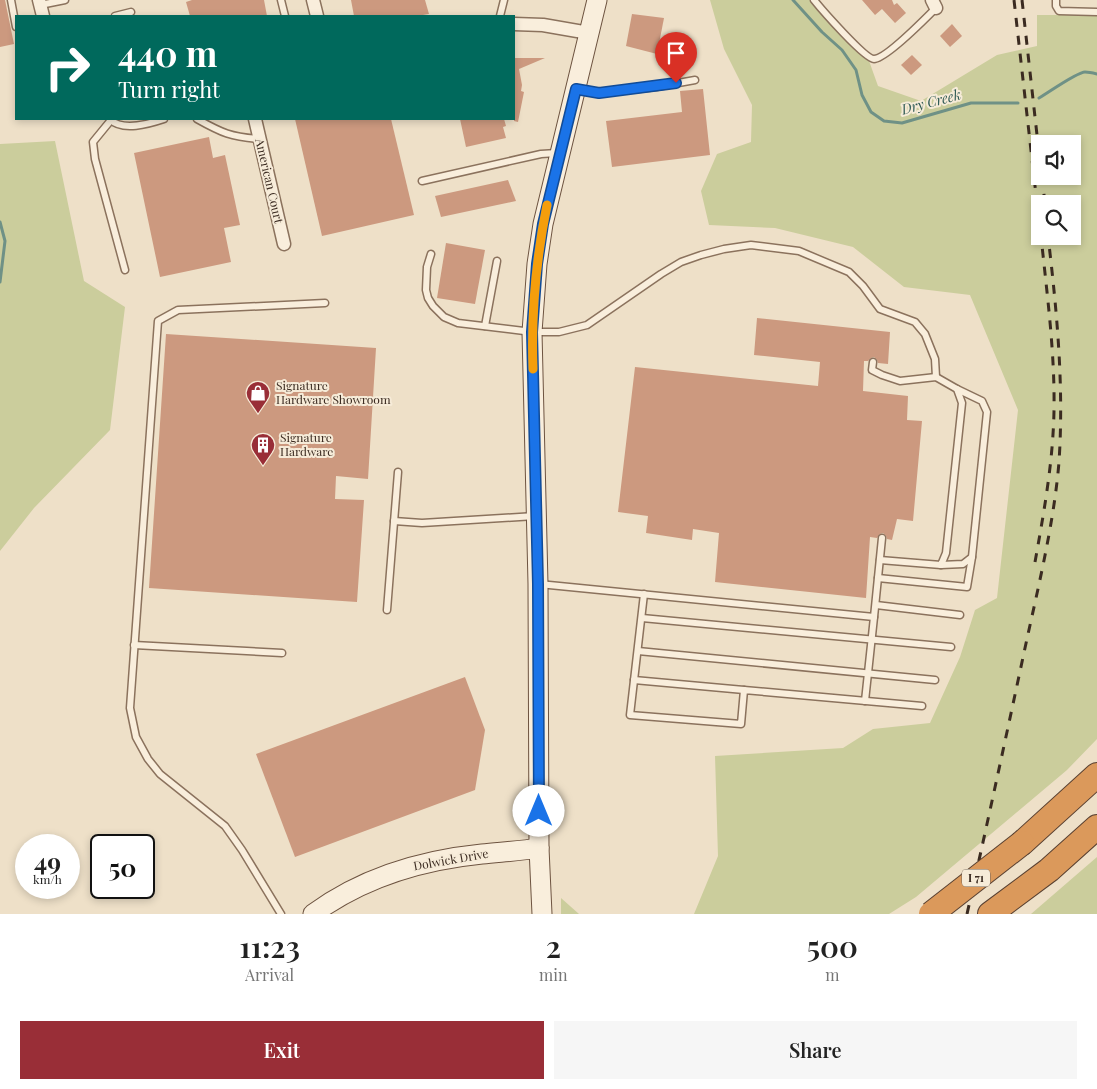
<!DOCTYPE html>
<style>
body{margin:0;font-family:"Playfair Display",serif;background:#f6f6f6;color:#222;height:100vh;display:flex;flex-direction:column;font-size:19px;white-space:nowrap}
*{box-sizing:border-box;margin:0}
p{font-size:16px;color:#767676}
.icon{flex:none;width:28px;height:28px;fill:none;stroke:currentColor;stroke-width:2;stroke-linecap:round;stroke-linejoin:round}
.map{position:relative;height:914px;overflow:hidden}
.side{display:flex;flex-direction:column;background:#fff;flex:1}
.side>*{flex:none}
.banner{position:absolute;left:15px;top:15px;width:500px;height:105px;border-radius:0px;box-shadow:0 2px 8px #0003;background:#00695c;color:#fff;overflow:hidden}
.fabs{position:absolute;left:1031px;top:135px;display:grid;gap:10px}
.fabs a{display:grid;place-items:center;width:50px;height:50px;border-radius:0px;background:#fff;box-shadow:0 2px 8px #0003;font-size:25px}
.speed{position:absolute;left:15px;top:834px;display:flex;gap:10px;font-size:25px;font-weight:700;text-align:center}
.speed>*{display:grid;place-content:center;width:65px;height:65px;border-radius:50%;background:#fff;box-shadow:0 2px 8px #0003;line-height:1}
.speed small{font-size:12px;font-weight:400}
.speed .limit{border:2px solid #111;border-radius:8px;background:#fff;color:#111}
.pin{position:absolute;display:grid;place-items:center;width:42px;height:42px;color:#fff;margin:-51px -21px;border-radius:50% 50% 50% 0;rotate:-45deg;box-shadow:0 0 5px #0007}
.pin .icon{rotate:45deg}
.me{position:absolute;width:55px;margin:-28px;rotate:0deg;stroke-linejoin:round;filter:drop-shadow(0 0 4px #0008)}
.turn{display:flex;align-items:center;gap:18px;height:105px;padding:0 20px;font-size:22px}
.turn .icon{width:65px;height:65px;stroke-width:2.5}
.turn b{display:block;font-size:35px;line-height:42px}
.eta{display:flex;justify-content:space-evenly;align-items:center;height:85px;text-align:center}
.eta b{font-size:30px;font-weight:600;line-height:35px}
.action{display:flex;gap:10px;margin-top:auto;padding:10px 20px}
.action a{flex:1;height:58px;border-radius:0px;background:#992e37;color:#fff;font-size:20px;font-weight:600;line-height:58px;text-align:center}
.action a+a{background:#f6f6f6;color:#222}
.map>svg:first-child{display:block}
.green{fill:#cbcd9c;fill-rule:evenodd}
.lines{fill:none;stroke-linecap:round;stroke-linejoin:round}
.stream{stroke:#6f9186;stroke-width:3}
.building{fill:#cc997f}
.service-casing{stroke:#8b725d;stroke-width:9}
.minor-casing{stroke:#8b725d;stroke-width:15}
.secondary-casing{stroke:#6d5340;stroke-width:21}
.motorway-casing{stroke:#594031;stroke-width:26}
.service{stroke:#f9eedc;stroke-width:6}
.minor{stroke:#f9eedc;stroke-width:12}
.secondary{stroke:#f9eedc;stroke-width:19}
.motorway{stroke:#db995b;stroke-width:24}
.rail{stroke:#3b2b21;stroke-width:3;stroke-dasharray:9 9;stroke-linecap:butt}
.motorway-bridge-casing{stroke:#594031;stroke-width:26;stroke-linecap:butt}
.motorway-bridge{stroke:#db995b;stroke-width:24}
.route-casing{stroke:#114b97;stroke-width:12}
.route{stroke:#1a73e8;stroke-width:9}
.slow{stroke:#f59e0b;stroke-width:9}
.labels{text-anchor:middle;stroke-width:4;stroke-linejoin:round;paint-order:stroke}
.shield{fill:#f6ebd8;stroke:#736558;stroke-width:1}
.shield-label{font-size:11px;font-weight:bold;fill:#3b2b21}
.street-label{font-size:12px;fill:#3b2b21;stroke:#f6ebd8}
.poi-label{font-size:12px;fill:#3b2b21;stroke:#f6ebd8;text-anchor:start}
.water-label{font-size:14px;font-style:italic;fill:#305b55;stroke:#f6ebd8}
</style>
<div class="map">
<svg width="1097" height="914" viewBox="0 0 1097 914">
<rect width="100%" height="100%" fill="#eee0c8"/>
<g class="green">
<path d="M710,0H814L868,58L878,86L921,101L997,55L1037,46V15H1097V739L1067,770L916,897L889,914H694L718,856L715,756L843,748L873,729L930,723L960,657L975,610L997,598L1018,410L970,295L904,287L853,247L775,228L709,225L701,191L717,154L751,142L752,105L724,49ZM1040,144H1072V176H1040ZM1040,204H1072V236H1040Z"/>
<polygon points="55,141 84,281 125,307 110,430 34,508 0,551 0,144"/>
<polygon points="1097,857 1097,914 1031,914"/>
<polygon points="561,898 579,914 561,914"/>
</g>
<g class="lines">
<g class="stream">
<polyline points="793,0 822,32 842,50 856,70 862,95 871,112 884,121 902,123 971,103 1018,103"/>
<path d="M1039,98C1048,93 1077,72 1085,72C1089,72 1093,73 1097,74"/>
<polyline points="0,222 5,241 0,282"/>
</g>
</g>
<g class="building">
<polygon points="0,0 5,0 14,44 0,47"/>
<polygon points="192,0 264,0 267,16 190,16 186,2"/>
<polygon points="351,0 425,0 429,14 417,16 354,16"/>
<polygon points="862,0 892,0 894,5 897,3 906,13 895,23 882,9 875,15"/>
<polygon points="632,14 664,18 657,54 626,46"/>
<polygon points="952,24 962,36 950,47 940,36"/>
<polygon points="912,55 922,65 911,75 901,65"/>
<polygon points="514,58 545,58 519,69 522,85 521,91 524,92 518,122 514,121"/>
<polygon points="703,89 710,155 612,167 606,121 682,112 680,91"/>
<polygon points="295,119 391,119 414,215 322,236"/>
<polygon points="460,119 504,119 506,126 503,127 506,138 466,147"/>
<polygon points="209,137 213,158 225,155 240,225 224,228 231,262 160,277 134,153"/>
<polygon points="508,180 516,201 441,217 435,196"/>
<polygon points="446,243 485,250 475,304 437,298"/>
<polygon points="757,318 890,332 888,364 878,363 877,360 874,357 871,358 868,361 864,361 863,391 908,396 907,420 922,421 913,521 897,519 892,540 887,539 886,536 883,533 880,534 877,538 870,537 866,598 715,582 719,533 693,529 692,540 646,533 648,516 618,512 635,367 818,386 820,362 754,355"/>
<polygon points="166,334 376,348 368,479 336,476 335,499 364,500 357,602 149,588"/>
<polygon points="465,677 485,730 475,790 295,857 256,754"/>
</g>
<g class="lines">
<g class="service-casing">
<g id="service">
<polyline points="11,0 16,27"/>
<polyline points="281,0 285,16"/>
<path d="M814,0C822,10 865,59 874,59C886,59 926,18 936,8"/>
<polyline points="1056,0 1056,6 1059,11 1097,12"/>
<polyline points="40,5 65,0"/>
<polyline points="115,16 131,12"/>
<polyline points="500,16 504,0"/>
<polyline points="577,89 599,93 656,87 695,80"/>
<path d="M110,119C122,132 149,124 164,119"/>
<path d="M197,119C222,133 231,137 260,139"/>
<polyline points="111,120 93,142 95,159 125,270"/>
<polyline points="422,181 541,154 557,153"/>
<polyline points="431,254 427,267 426,290 428,298 433,306 444,317 458,323 532,332 559,332 587,325 661,274 681,262 701,255 724,249 751,245 799,251 849,272 863,286 880,309 915,322 925,334 935,359 936,377"/>
<polyline points="485,326 497,261"/>
<polyline points="873,362 872,370 882,375 900,381 936,377 957,389 962,403 946,553 941,565 880,560"/>
<polyline points="394,521 422,523 535,516"/>
<polyline points="941,565 963,564 972,557 987,412 982,401 957,389"/>
<polyline points="878,578 967,587 972,557"/>
<polyline points="539,584 874,617 882,538"/>
<polyline points="644,594 630,715 741,724 744,690 922,706"/>
<polyline points="876,605 960,615"/>
<polyline points="387,610 398,472"/>
<polyline points="642,618 951,647"/>
<polyline points="134,645 282,653"/>
<polyline points="638,651 935,680"/>
<polyline points="634,680 744,690"/>
<polyline points="865,701 874,617"/>
<polyline points="281,914 242,850 225,826 160,774 148,759 136,737 130,708 158,321 178,310 325,303"/>
</g>
</g>
<g class="minor-casing">
<g id="minor">
<polyline points="39,0 43,16"/>
<polyline points="313,0 317,16"/>
<polyline points="932,0 936,8"/>
<polyline points="514,24 543,25 589,33"/>
<polyline points="255,119 284,244"/>
</g>
</g>
<g class="secondary-casing">
<g id="secondary">
<path d="M313,914C362,878 422,860 482,854C501,852 520,851 539,848"/>
<polyline points="542,914 539,848 538,584 532,332 537,264 543,224 597,0"/>
</g>
</g>
<g class="motorway-casing">
<g id="motorway">
<polyline points="1022,843 1097,775"/>
<polyline points="990,914 1049,870 1097,827"/>
</g>
</g>
<use href="#service" class="service"/>
<use href="#minor" class="minor"/>
<use href="#secondary" class="secondary"/>
<use href="#motorway" class="motorway"/>
<g class="rail">
<polyline points="1014,0 1040,230"/>
<polyline points="1022,0 1040,162"/>
<polyline points="1042,176 1045,204"/>
<path d="M1035,562C1044,512 1053,462 1054,411C1055,353 1047,294 1041,236"/>
<path d="M967,914C987,825 1006,737 1025,648C1038,588 1054,523 1059,462C1064,386 1057,312 1048,236"/>
</g>
<g class="motorway-bridge-casing">
<polyline id="motorway-bridge" points="931,914 1022,843"/>
</g>
<use href="#motorway-bridge" class="motorway-bridge"/>
</g>
<g class="lines">
<g class="route-casing">
<polyline id="route" points="539,811 538,584 532,332 537,264 543,224 576,89 599,93 676,83"/>
</g>
<use href="#route" class="route"/>
<path class="slow" d="M533,369C531,314 536,259 547,205"/>
</g>
<defs>
<g id="shop-pin" transform="scale(1.25)"><path d="M0 17L-7.5 6A9.5 9.5 0 1 1 7.5 6Z" fill="#992e37" stroke="#f6ebd8"/><path d="M-5-2.5h2.3a2.7 3.5 0 0 1 5.4 0H5L5.5 6h-11ZM-1.5-2.5h3a1.5 2.3 0 0 0-3 0Z" fill="#fff"/></g>
<g id="building-pin" transform="scale(1.25)"><path d="M0 17L-7.5 6A9.5 9.5 0 1 1 7.5 6Z" fill="#992e37" stroke="#f6ebd8"/><path d="M-4-6H4V6H1V3H-1V6H-4ZM-2.5-4.3h1.7v1.8h-1.7ZM.8-4.3h1.7v1.8H.8ZM-2.5-1h1.7V.8h-1.7ZM.8-1h1.7V.8H.8Z" fill="#fff"/></g>
</defs>
<g fill-rule="evenodd">
<use href="#shop-pin" x="258" y="393"/>
<use href="#building-pin" x="263" y="445"/>
</g>
<g class="labels">
<rect class="shield" x="962" y="869.5" width="28" height="17" rx="4"/>
<g class="shield-label">
<text x="976" y="882">I 71</text>
</g>
<g class="street-label">
<text transform="translate(269 181) rotate(77)" y="4">American Court</text>
<text transform="translate(451 860) rotate(-10)" y="4">Dolwick Drive</text>
</g>
<g class="poi-label">
<text x="276" y="390">Signature<tspan x="276" dy="14">Hardware Showroom</tspan></text>
<text x="280" y="442">Signature<tspan x="280" dy="14">Hardware</tspan></text>
</g>
<g class="water-label">
<text transform="translate(931 102) rotate(-15)" y="5">Dry Creek</text>
</g>
</g>
</svg>
<div class="fabs">
<a><svg class="icon" aria-label="sound" viewBox="0 0 24 24"><path d="M4 9h4l5-4v14l-5-4H4zM17 9q2 3 0 6"/></svg></a>
<a><svg class="icon" aria-label="search" viewBox="0 0 24 24"><circle cx="10" cy="10" r="6"/><path d="M15 15l6 6"/></svg></a>
</div>
<div class="speed"><div>49<small>km/h</small></div><div class="limit">50</div></div>
<div class="pin" style="left:676px;top:83px;background:#d93025"><svg class="icon" aria-label="arrive" viewBox="0 0 24 24"><path d="M6 21V4h12l-3 4 3 4H6"/></svg></div>
<svg class="me" style="left:539px;top:811px" viewBox="-20 -20 40 40"><circle r="19" fill="#fff"/><path d="M0-13L10 11 0 6-10 11z" fill="#1a73e8"/></svg>
<div class="banner">
<div class="turn"><svg class="icon" aria-label="right" viewBox="0 0 24 24"><path d="M7 20v-9h11M14 6l5 5-5 5"/></svg><div><b>440 m</b>Turn right</div></div>
</div>
</div>
<section class="side">
<div class="eta">
<div><b>11:23</b><p>Arrival</p></div>
<div><b>2</b><p>min</p></div>
<div><b>500</b><p>m</p></div>
</div>
<div class="action"><a>Exit</a><a>Share</a></div>
</section>
